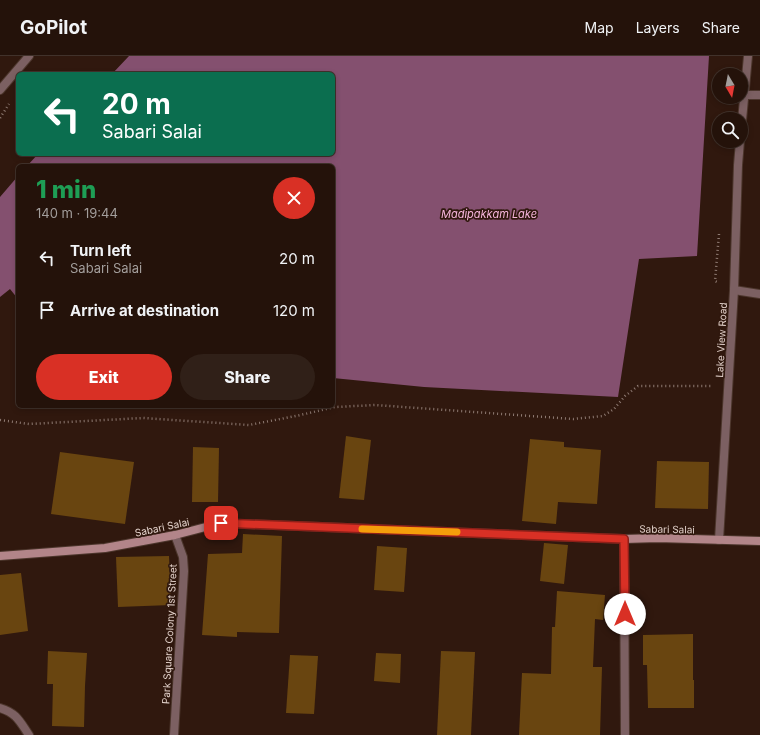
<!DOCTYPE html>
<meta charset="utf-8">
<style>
body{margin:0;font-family:Inter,sans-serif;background:#302018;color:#f1f3f6;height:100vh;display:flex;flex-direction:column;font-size:15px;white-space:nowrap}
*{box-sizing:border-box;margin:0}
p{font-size:13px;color:#a39e9c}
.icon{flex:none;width:22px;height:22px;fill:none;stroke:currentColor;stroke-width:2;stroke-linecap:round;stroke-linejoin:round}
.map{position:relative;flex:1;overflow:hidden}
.details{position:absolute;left:16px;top:108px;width:319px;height:244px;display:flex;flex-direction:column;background:#24120a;border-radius:6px;box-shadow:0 2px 6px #0003,0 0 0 1px #41322b}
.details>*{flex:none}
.top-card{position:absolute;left:16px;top:16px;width:319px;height:84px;border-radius:6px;box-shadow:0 2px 6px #0003,0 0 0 1px #41322b;background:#0b6e4f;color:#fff;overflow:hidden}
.needle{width:26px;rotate:170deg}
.buttons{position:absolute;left:712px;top:12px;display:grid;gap:8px}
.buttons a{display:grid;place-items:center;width:36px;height:36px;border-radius:50%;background:#24120a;box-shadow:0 2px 6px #0003,0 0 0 1px #41322b;font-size:20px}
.pin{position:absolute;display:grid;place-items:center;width:34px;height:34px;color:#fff;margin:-17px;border-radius:8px;box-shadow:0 2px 6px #0006}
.me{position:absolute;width:44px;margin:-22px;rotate:0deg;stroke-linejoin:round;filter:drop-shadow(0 0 3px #0008)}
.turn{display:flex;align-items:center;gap:14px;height:84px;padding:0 20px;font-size:18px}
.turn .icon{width:52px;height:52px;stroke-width:2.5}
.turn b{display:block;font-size:28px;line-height:34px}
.round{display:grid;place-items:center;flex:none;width:42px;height:42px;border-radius:21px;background:#302018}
.overview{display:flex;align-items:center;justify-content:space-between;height:68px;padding:0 20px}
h1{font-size:24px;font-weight:800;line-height:30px;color:#1e9e55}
.primary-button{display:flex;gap:8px;margin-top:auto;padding:8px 20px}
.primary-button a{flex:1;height:46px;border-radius:24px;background:#d93025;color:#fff;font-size:16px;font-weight:800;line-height:46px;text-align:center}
.primary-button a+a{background:#302018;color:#f1f3f6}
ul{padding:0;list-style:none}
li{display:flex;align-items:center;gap:12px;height:52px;padding:0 20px}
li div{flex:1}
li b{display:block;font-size:15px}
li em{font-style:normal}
header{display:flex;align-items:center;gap:24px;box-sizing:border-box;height:56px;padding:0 20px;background:#24120a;border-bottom:1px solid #41322b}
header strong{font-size:19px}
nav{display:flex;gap:22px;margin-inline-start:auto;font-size:14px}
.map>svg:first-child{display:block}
.water{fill:#84506f}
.building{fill:#694510}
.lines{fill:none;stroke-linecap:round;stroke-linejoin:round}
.minor-casing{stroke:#4c362c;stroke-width:10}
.secondary-casing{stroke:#4c362c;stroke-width:10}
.path{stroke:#8e7a72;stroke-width:2.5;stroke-dasharray:1 3;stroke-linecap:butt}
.minor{stroke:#7c6062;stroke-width:8}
.secondary{stroke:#b28589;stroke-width:8}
.route-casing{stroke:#8d1f18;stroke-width:10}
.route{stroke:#d93025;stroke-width:7}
.slow{stroke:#f59e0b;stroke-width:7}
.labels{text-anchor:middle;stroke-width:3.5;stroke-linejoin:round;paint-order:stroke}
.street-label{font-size:10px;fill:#e2d1ca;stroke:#30180e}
.water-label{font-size:11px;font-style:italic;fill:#f6b5db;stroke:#30180e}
</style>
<header>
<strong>GoPilot</strong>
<nav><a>Map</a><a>Layers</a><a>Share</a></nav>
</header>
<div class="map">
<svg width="760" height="679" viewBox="0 0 760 679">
<rect width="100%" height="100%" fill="#30180e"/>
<g class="water">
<polygon points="129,0 709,0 697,200 639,203 618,341 424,331 333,322 333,110 27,110 38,98 333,98 333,18 112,18"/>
<polygon points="18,120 18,243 10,233 0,241 0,141"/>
</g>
<g class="building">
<polygon points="346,380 371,384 364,444 339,442"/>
<polygon points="530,383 564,386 564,391 601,394 597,448 558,446 556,468 522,465"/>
<polygon points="193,391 219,392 218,446 192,446"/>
<polygon points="60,396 134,406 125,468 51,458"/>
<polygon points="657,405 709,406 708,453 655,452"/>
<polygon points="243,478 282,480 279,577 237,576 237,581 202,579 208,498 242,497"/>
<polygon points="544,487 568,489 564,528 540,525"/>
<polygon points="377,490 407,492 404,536 374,534"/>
<polygon points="169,500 171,549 118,551 116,501"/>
<polygon points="21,517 28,575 0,579 0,519"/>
<polygon points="557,535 605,539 603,564 595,563 593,611 602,611 600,679 519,679 522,617 551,618 552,571 555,571"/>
<polygon points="693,578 693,624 694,624 694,652 648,652 647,609 643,609 643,579"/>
<polygon points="48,595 87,597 85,630 84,671 52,670 53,628 47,628"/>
<polygon points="441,595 475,596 471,679 437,679"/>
<polygon points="376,597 401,598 400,627 374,625"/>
<polygon points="290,599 318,600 314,658 286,657"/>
</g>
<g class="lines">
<g class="minor-casing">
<g id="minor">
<polyline points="0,34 29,0"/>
<polyline points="745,39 760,39"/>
<polyline points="741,75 748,0"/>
<polyline points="734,234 760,238"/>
<polyline points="624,483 625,679"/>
<polyline points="719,484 734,234 738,109 740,85"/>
<path d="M0,652C17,657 20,666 29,679"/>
<polyline points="174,679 184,515 183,501 175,479"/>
</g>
</g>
<g class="secondary-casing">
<polyline id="secondary" points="0,500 105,492 175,479 221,467 624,483 658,482 760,485"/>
</g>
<g class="path">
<polyline points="0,62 9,48"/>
<polyline points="719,178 715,225 719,227"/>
<polyline points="0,364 29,368 143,362 249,369 296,360 335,351 375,349 573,363 603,360 614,353 625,340 638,330 712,330"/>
</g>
<use href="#minor" class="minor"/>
<use href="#secondary" class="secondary"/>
</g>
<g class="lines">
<g class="route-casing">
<polyline id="route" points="221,467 624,483 625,558"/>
</g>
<use href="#route" class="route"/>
<polyline class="slow" points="362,473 457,476"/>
</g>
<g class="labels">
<g class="street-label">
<text transform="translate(721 284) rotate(-87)" y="4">Lake View Road</text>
<text transform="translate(162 471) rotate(-12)" y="4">Sabari Salai</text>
<text transform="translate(667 473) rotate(1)" y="4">Sabari Salai</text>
<text transform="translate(169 578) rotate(-87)" y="4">Park Square Colony 1st Street</text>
</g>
<g class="water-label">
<text x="489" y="162">Madipakkam Lake</text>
</g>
</g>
</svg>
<div class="buttons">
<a><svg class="needle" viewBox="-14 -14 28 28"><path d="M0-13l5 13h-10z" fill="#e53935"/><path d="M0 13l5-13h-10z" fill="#a39e9c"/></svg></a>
<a><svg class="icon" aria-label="search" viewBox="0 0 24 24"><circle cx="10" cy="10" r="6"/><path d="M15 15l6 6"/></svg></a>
</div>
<div class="pin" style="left:221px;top:467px;background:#d93025"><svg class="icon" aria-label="arrive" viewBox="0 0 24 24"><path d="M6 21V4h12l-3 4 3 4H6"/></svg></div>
<svg class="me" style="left:625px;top:558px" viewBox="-20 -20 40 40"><circle r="19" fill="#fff"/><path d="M0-13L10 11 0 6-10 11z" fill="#d93025"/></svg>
<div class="top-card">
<div class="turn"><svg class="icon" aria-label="left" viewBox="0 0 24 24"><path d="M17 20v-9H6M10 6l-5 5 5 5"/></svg><div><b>20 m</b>Sabari Salai</div></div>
</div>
<section class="details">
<div class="overview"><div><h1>1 min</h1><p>140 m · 19:44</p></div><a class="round" style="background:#d93025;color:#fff"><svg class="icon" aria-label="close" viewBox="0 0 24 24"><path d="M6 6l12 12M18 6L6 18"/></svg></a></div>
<ul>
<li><svg class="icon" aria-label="left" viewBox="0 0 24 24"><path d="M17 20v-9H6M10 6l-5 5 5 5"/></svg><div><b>Turn left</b><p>Sabari Salai</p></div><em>20 m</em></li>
<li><svg class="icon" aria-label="arrive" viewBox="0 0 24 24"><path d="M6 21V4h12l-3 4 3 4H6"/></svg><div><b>Arrive at destination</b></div><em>120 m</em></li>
</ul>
<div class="primary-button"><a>Exit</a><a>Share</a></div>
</section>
</div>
